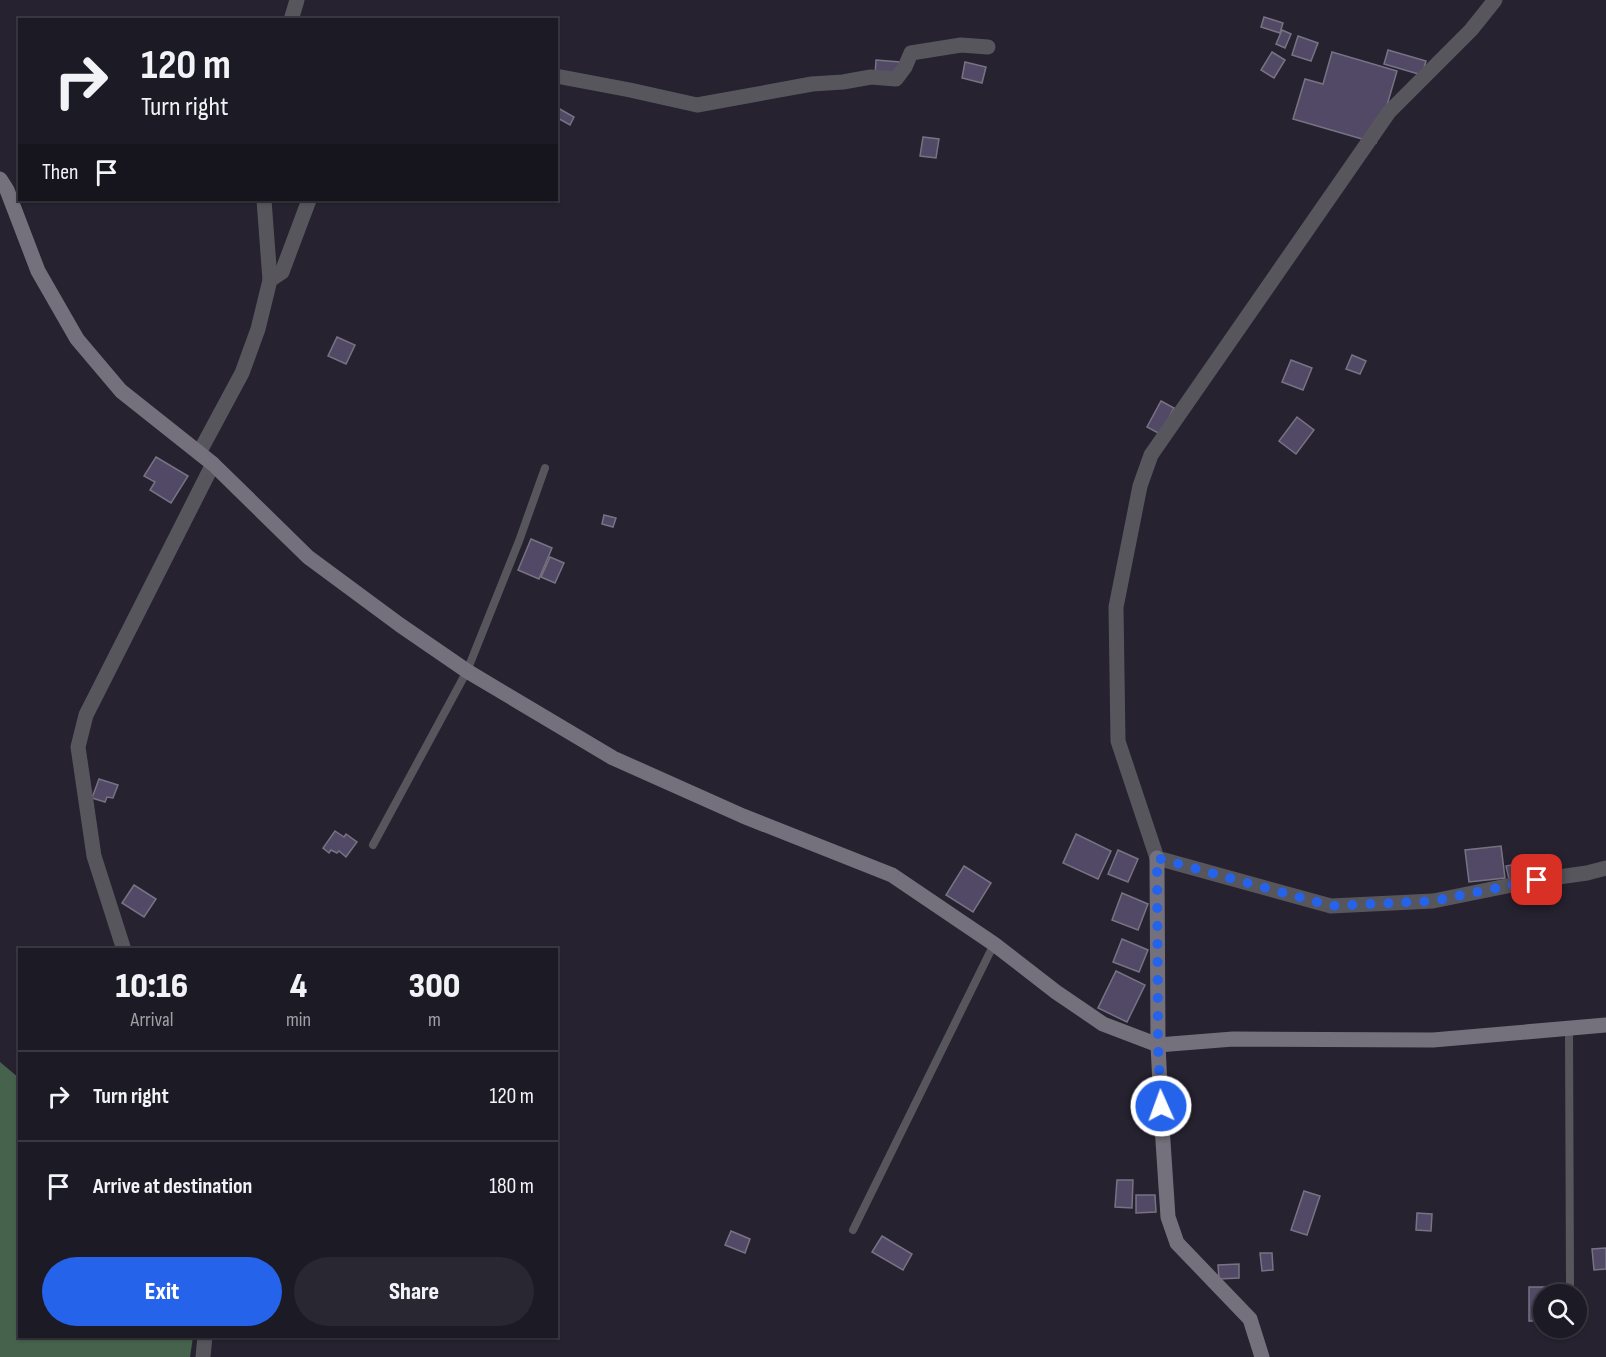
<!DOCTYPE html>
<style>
body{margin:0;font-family:"Sofia Sans Condensed",sans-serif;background:#292731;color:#f1f3f6;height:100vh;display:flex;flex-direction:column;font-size:22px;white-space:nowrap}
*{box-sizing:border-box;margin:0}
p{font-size:20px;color:#a0a1a6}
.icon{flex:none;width:33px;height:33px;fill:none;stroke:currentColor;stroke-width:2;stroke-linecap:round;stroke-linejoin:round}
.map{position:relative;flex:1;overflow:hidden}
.sheet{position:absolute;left:18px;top:948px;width:540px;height:390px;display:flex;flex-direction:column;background:#1c1a24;border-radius:0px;box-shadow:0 2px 4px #0004,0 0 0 2px #3a3841}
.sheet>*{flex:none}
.hud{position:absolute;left:18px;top:18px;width:540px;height:183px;border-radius:0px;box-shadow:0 2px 4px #0004,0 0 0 2px #3a3841;background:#1c1a24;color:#f1f3f6;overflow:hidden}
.tools{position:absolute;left:1533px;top:1284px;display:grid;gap:12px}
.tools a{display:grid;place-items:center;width:54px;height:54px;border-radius:50%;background:#1c1a24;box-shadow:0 2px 4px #0004,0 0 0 2px #3a3841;font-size:30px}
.pin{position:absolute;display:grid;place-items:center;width:51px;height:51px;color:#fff;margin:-26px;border-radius:12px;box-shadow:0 3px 9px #0006}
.me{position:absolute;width:66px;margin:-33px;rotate:358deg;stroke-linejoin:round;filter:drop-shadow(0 0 4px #0008)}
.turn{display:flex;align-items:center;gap:21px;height:126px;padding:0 24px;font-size:27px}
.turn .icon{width:78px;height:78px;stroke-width:2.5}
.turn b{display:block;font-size:42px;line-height:51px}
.then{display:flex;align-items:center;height:57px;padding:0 24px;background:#0003;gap:12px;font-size:22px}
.eta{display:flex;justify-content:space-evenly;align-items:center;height:102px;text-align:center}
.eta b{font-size:36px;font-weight:800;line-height:42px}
.cta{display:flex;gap:12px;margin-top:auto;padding:12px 24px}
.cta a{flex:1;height:69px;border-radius:36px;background:#2563eb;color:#fff;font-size:24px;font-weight:800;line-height:69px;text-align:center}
.cta a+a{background:#292731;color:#f1f3f6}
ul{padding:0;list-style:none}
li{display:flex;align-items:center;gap:18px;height:90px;padding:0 24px;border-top:2px solid #3a3841}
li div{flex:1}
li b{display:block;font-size:22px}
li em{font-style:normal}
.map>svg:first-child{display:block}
.forest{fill:#46624c}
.building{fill:#524966;stroke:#787383;stroke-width:1.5}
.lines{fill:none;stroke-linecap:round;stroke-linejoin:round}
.lane{stroke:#58565d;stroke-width:8}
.street{stroke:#58565d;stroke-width:15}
.secondary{stroke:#74717c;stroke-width:15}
.route{stroke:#2563eb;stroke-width:10;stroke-dasharray:0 18}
</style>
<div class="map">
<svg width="1606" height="1357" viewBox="0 0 1606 1357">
<rect width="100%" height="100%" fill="#262230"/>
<polygon class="forest" points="0,1062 19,1078 20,1336 193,1337 190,1357 0,1357"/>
<g class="building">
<polygon points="1264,17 1283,23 1280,33 1261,27"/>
<polygon points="1282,30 1291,34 1285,48 1276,44"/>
<polygon points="1298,36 1318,43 1311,61 1292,55"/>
<polygon points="1388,50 1426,61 1422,75 1384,64"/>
<polygon points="1272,52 1285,60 1274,78 1261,70"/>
<polygon points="1332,52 1397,71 1376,143 1293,119 1305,79 1323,84"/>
<polygon points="876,60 900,62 899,78 875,76"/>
<polygon points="965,62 986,67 982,83 962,78"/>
<polygon points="558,108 574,117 570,125 556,117"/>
<polygon points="923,137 939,139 936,158 920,156"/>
<polygon points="337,337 355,345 346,364 328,356"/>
<polygon points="1352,355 1366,361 1360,374 1346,369"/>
<polygon points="1291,360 1312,368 1303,390 1282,382"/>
<polygon points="1161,401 1174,408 1160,434 1147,427"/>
<polygon points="1297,417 1314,430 1296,454 1279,441"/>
<polygon points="156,457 188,476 171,503 150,490 155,482 144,476"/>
<polygon points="604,515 616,518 613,527 602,524"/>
<polygon points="531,539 552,548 539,579 518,570"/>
<polygon points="550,557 564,563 555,583 541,577"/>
<polygon points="99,779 118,785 113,798 107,797 105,802 92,798"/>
<polygon points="335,831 344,837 346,834 357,842 346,857 339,851 337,853 331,850 329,853 323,848"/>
<polygon points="1076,834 1111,851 1098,879 1063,863"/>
<polygon points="1501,846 1505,878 1469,882 1465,850"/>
<polygon points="1118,850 1138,859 1128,882 1108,874"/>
<polygon points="1522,863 1524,877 1509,879 1506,866"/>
<polygon points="964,866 991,883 973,912 946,895"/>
<polygon points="134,885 156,899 144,917 122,903"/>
<polygon points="1122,893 1148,904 1138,930 1112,920"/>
<polygon points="1122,939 1148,950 1139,972 1113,962"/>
<polygon points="1116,971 1145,985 1127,1022 1098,1008"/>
<polygon points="1117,1180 1133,1180 1132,1208 1115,1207"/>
<polygon points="1304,1191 1320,1196 1307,1235 1291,1230"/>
<polygon points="1136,1195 1155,1195 1156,1212 1136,1213"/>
<polygon points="1417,1213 1432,1214 1431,1231 1416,1230"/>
<polygon points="731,1231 750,1239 745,1253 725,1245"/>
<polygon points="882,1236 912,1254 903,1270 872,1252"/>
<polygon points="1606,1248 1606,1269 1594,1270 1592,1249"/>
<polygon points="1260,1253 1272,1253 1273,1270 1262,1271"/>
<polygon points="1239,1264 1239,1278 1219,1279 1218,1265"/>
<polygon points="1529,1287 1551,1287 1551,1294 1544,1294 1544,1321 1529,1321"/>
</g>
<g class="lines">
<g class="lane">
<polyline points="373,845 467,671 519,541 545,468"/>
<polyline points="1569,1028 1570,1285"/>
<polyline points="853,1230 994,944"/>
</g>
<g class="street">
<polyline points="1495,0 1471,30 1389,112 1151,455 1140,486 1116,607 1118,741 1157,858 1331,906 1433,901 1537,880 1587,873 1606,868"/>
<polyline points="291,20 297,0"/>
<polyline points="556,76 630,90 697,105 812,84 843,82 871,77 896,79 905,67 911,53 961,45 988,47"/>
<polyline points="270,280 282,272 309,200"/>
<polyline points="199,453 242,373 258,329 270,280 264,200"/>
<polyline points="124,950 94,856 78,747 86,715 213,464"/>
<polyline points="203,1357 205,1336"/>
</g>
<g class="secondary">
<polyline points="0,179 7,190 38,271 77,339 121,391 213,464 308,557 400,625 467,671 613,758 743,816 892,875 994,944 1056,992 1103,1024 1158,1045 1233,1039 1433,1040 1606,1025"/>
<polyline points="1157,858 1158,1045 1162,1126 1168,1217 1177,1243 1250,1319 1262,1357"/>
</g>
</g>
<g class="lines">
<polyline class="route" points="1161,1106 1158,1046 1157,858 1331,906 1433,901 1537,880"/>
</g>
</svg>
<div class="tools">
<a><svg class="icon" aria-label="search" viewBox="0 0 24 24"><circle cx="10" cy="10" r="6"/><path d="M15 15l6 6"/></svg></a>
</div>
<div class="pin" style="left:1537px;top:880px;background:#d93025"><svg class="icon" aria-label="arrive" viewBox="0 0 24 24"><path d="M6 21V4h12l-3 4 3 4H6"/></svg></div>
<svg class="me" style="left:1161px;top:1106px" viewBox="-20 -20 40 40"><circle r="17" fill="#2563eb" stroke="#fff" stroke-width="3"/><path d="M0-11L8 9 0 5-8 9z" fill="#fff"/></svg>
<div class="hud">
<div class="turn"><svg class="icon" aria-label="right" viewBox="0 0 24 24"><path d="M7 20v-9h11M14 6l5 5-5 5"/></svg><div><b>120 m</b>Turn right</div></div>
<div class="then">Then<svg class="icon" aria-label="arrive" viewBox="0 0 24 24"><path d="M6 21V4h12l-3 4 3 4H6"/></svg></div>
</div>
<section class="sheet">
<div class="eta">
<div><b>10:16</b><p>Arrival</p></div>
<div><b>4</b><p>min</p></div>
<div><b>300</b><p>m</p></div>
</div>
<ul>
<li><svg class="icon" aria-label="right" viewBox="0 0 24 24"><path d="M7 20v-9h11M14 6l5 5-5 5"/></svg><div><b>Turn right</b></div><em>120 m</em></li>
<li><svg class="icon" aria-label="arrive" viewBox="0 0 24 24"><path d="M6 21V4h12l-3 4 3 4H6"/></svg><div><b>Arrive at destination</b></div><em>180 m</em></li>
</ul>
<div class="cta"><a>Exit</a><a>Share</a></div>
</section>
</div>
